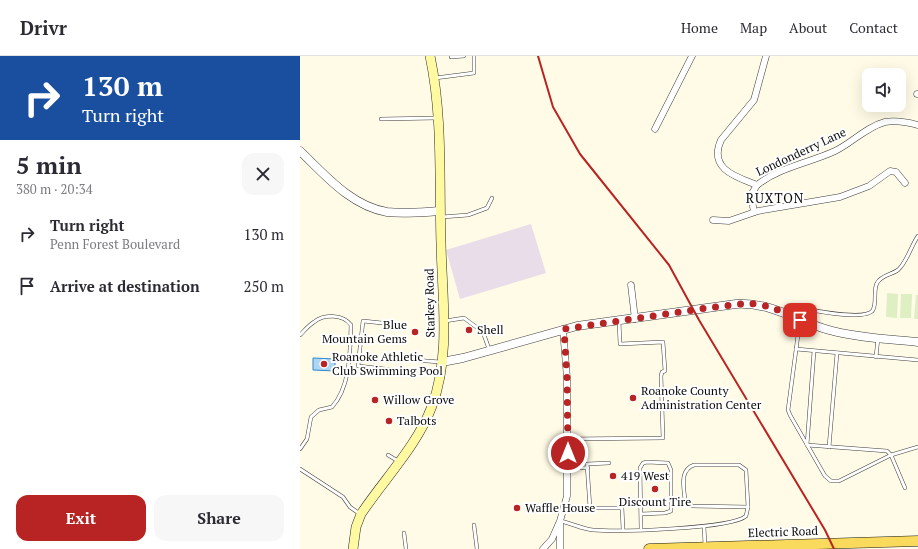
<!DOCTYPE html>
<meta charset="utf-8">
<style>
body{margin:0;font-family:"PT Serif",serif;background:#f7f7f7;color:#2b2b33;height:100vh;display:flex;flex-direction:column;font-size:15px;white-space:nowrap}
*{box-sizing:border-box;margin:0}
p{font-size:13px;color:#7c7c81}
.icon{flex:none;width:22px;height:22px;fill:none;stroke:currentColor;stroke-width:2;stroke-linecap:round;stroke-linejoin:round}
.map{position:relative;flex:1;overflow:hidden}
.details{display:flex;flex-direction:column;background:#fff;width:300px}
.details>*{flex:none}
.banner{background:#1a4fa0;color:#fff;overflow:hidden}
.tools{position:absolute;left:562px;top:12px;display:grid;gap:8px}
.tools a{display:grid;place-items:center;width:44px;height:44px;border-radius:8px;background:#fff;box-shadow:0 4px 16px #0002;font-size:20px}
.pin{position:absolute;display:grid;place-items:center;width:34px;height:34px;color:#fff;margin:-17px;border-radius:8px;box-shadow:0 2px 6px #0006}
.me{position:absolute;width:44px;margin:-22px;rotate:0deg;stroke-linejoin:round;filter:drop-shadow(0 0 3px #0008)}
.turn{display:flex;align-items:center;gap:14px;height:84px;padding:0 16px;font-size:18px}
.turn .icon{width:52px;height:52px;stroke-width:2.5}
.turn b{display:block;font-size:28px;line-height:34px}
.round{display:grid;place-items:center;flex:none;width:42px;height:42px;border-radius:12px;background:#f7f7f7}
.head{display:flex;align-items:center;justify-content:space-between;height:68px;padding:0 16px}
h1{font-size:24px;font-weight:700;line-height:30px}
.cta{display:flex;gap:8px;margin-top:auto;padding:8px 16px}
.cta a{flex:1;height:46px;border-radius:12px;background:#b82423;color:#fff;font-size:16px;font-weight:700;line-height:46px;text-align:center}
.cta a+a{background:#f7f7f7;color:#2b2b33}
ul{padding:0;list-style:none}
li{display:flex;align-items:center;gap:12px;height:52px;padding:0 16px}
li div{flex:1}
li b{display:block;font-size:15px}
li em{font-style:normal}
header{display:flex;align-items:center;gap:24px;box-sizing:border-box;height:56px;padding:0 20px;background:#fff;border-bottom:1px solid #e1e1e2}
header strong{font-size:19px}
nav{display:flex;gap:22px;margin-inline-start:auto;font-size:14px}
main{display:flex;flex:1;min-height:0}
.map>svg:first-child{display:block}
.industrial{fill:#e9dde9}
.pitch{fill:#deefc3}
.water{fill:#acd6f6;stroke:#38c}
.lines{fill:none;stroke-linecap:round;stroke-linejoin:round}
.service-casing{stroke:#3d3d3d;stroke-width:4}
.minor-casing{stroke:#3d3d3d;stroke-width:7}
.tertiary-casing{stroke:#3d3d3d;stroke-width:9}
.secondary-casing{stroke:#2c2c2c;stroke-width:10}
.primary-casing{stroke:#1b1b1b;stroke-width:11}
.service{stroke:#fff;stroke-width:3}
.minor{stroke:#fff;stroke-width:6}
.tertiary{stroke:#fff;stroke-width:8}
.secondary{stroke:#fff9a1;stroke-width:9}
.primary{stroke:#f9da5c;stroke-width:10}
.rail{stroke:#b82423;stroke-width:2}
.route{stroke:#b82423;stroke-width:7;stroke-dasharray:0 12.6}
.poi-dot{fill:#b82423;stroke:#fff;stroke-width:1.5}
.labels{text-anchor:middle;stroke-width:4;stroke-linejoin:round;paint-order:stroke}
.street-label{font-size:12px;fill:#0a0a0a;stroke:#fff}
.poi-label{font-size:12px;fill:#0a0a0a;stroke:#fff;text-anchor:start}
.neighbourhood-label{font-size:13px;letter-spacing:1px;fill:#0a0a0a;stroke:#fff}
</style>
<header>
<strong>Drivr</strong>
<nav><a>Home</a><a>Map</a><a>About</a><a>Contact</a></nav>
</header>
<main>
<section class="details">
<div class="banner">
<div class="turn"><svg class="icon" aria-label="right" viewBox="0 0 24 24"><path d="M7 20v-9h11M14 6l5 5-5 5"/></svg><div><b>130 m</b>Turn right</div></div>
</div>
<div class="head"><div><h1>5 min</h1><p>380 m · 20:34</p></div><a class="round"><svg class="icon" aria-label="close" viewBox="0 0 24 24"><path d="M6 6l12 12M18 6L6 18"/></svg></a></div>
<ul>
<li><svg class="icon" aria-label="right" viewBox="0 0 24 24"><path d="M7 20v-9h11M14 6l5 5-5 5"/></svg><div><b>Turn right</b><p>Penn Forest Boulevard</p></div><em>130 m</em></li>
<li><svg class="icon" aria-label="arrive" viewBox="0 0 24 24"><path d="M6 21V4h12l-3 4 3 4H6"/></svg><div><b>Arrive at destination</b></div><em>250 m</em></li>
</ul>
<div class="cta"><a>Exit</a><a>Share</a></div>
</section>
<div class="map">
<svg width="618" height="493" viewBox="0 0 618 493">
<rect width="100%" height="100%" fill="#fffbe6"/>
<polygon class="industrial" points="231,168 246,217 160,243 146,194"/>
<g class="pitch">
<polygon points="587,237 598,238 597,262 586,261"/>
<polygon points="601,238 612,238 611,262 600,262"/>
<polygon points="616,239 618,239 618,263 614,263"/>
</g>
<polygon class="water" points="13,302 35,303 35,315 13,314"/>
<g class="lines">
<g class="service-casing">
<g id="service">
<polyline points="151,1 164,0"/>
<polyline points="135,22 174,17 174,0"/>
<polyline points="81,63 136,62"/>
<polyline points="142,161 168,159 187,152 192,142"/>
<path d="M511,254C522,256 567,264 573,254C577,246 573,235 577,227C582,219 591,219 598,214C607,206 611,190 618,180"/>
<polyline points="500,264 488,354 490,359 525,420 531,425 539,425 591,399 618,391"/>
<polyline points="145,265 164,262 183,276 189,293"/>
<polyline points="82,267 63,265 58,310 94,314"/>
<path d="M0,279C4,275 9,269 14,266C24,258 43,258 51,269C50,294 51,330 32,351L19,354L11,361L7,383L0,393"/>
<polyline points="496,293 618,304"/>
<polyline points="514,295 507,389 587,395 591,399 605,432"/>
<polyline points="576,301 578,282"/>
<polyline points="114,304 140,306"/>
<polyline points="267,383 363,382 361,320 362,316 365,315 363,286 320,288 319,265"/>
<polyline points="529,391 537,297"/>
<polyline points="88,399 98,405"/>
<polyline points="309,407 287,408 290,452 322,452 323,473"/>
<path d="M394,409H439L446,414L448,451L392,450L385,444C384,432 379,414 394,409Z"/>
<polyline points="268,411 288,412"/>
<polyline points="0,413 43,441 50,451 60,458"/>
<polyline points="341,458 365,457 371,455 371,414 368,407 347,406 343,407 340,412 341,473"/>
<path d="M260,465C271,467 282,473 293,474C316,476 432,473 446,460L448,451"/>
<polyline points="174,469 177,493"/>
<polyline points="404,471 405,489"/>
<polyline points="104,477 106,493"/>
</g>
</g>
<g class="minor-casing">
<g id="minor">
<path d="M466,0L454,44L421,84C408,113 436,121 457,129C480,111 509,107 535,95C552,87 566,71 585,66C597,64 607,66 618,69"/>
<polyline points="617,38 618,38"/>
<polyline points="355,73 392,0"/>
<polyline points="454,156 451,139 457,129"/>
<polyline points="413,164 429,165 458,155 540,141 569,130 590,115 596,116 605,127"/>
<polyline points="331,229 335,263"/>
<polyline points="243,493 252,483 260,465 267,440 267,322 263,273"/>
<polyline points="260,493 260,467"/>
</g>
</g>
<g class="tertiary-casing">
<g id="tertiary">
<path d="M0,95C25,119 51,150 87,156C105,158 123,156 140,155"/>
<path d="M142,306L163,302L277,270L436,248C472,246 496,265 529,274C558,282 589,283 618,286"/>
</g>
</g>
<g class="secondary-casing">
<path id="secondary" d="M53,493L56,471L61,458C85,422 117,390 132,350C151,299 142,241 141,187C139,125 143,61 130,0"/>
</g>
<g class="primary-casing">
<polyline id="primary" points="349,493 618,485"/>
</g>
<use href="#service" class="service"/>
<use href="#minor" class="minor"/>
<use href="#tertiary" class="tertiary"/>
<use href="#secondary" class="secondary"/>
<use href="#primary" class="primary"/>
<polyline class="rail" points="238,0 253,51 280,98 369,209 399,264 525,474 534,493"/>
</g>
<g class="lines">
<polyline class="route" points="268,397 267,322 264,273 407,252 448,247 471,251 500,264"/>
</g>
<g class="poi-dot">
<circle cx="169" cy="274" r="4"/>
<circle cx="115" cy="276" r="4"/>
<circle cx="24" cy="308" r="4"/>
<circle cx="333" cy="342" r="4"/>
<circle cx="75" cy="344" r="4"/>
<circle cx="89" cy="365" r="4"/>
<circle cx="313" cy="420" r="4"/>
<circle cx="355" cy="433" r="4"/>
<circle cx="217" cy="452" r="4"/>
</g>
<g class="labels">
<g class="street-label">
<text transform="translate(501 96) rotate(-25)" y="4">Londonderry Lane</text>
<text transform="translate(130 247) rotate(-91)" y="4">Starkey Road</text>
<text transform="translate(483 476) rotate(-2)" y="4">Electric Road</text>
</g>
<g class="poi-label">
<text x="107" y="273" text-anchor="end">Blue<tspan x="107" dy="14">Mountain Gems</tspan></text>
<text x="177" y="278">Shell</text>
<text x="32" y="305">Roanoke Athletic<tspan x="32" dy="14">Club Swimming Pool</tspan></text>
<text x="341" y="339">Roanoke County<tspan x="341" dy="14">Administration Center</tspan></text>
<text x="83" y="348">Willow Grove</text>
<text x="97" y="369">Talbots</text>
<text x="321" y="424">419 West</text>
<text x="355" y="450" text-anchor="middle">Discount Tire</text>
<text x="225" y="456">Waffle House</text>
</g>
<g class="neighbourhood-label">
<text x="475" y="147">RUXTON</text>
</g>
</g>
</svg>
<div class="tools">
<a><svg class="icon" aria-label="sound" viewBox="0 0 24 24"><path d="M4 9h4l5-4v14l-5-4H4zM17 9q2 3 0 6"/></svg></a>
</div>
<div class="pin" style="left:500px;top:264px;background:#d93025"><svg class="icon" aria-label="arrive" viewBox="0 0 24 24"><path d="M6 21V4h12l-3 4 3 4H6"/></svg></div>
<svg class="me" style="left:268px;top:397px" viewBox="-20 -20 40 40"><circle r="17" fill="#b82423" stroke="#fff" stroke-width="3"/><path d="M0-11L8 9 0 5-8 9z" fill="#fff"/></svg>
</div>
</main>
